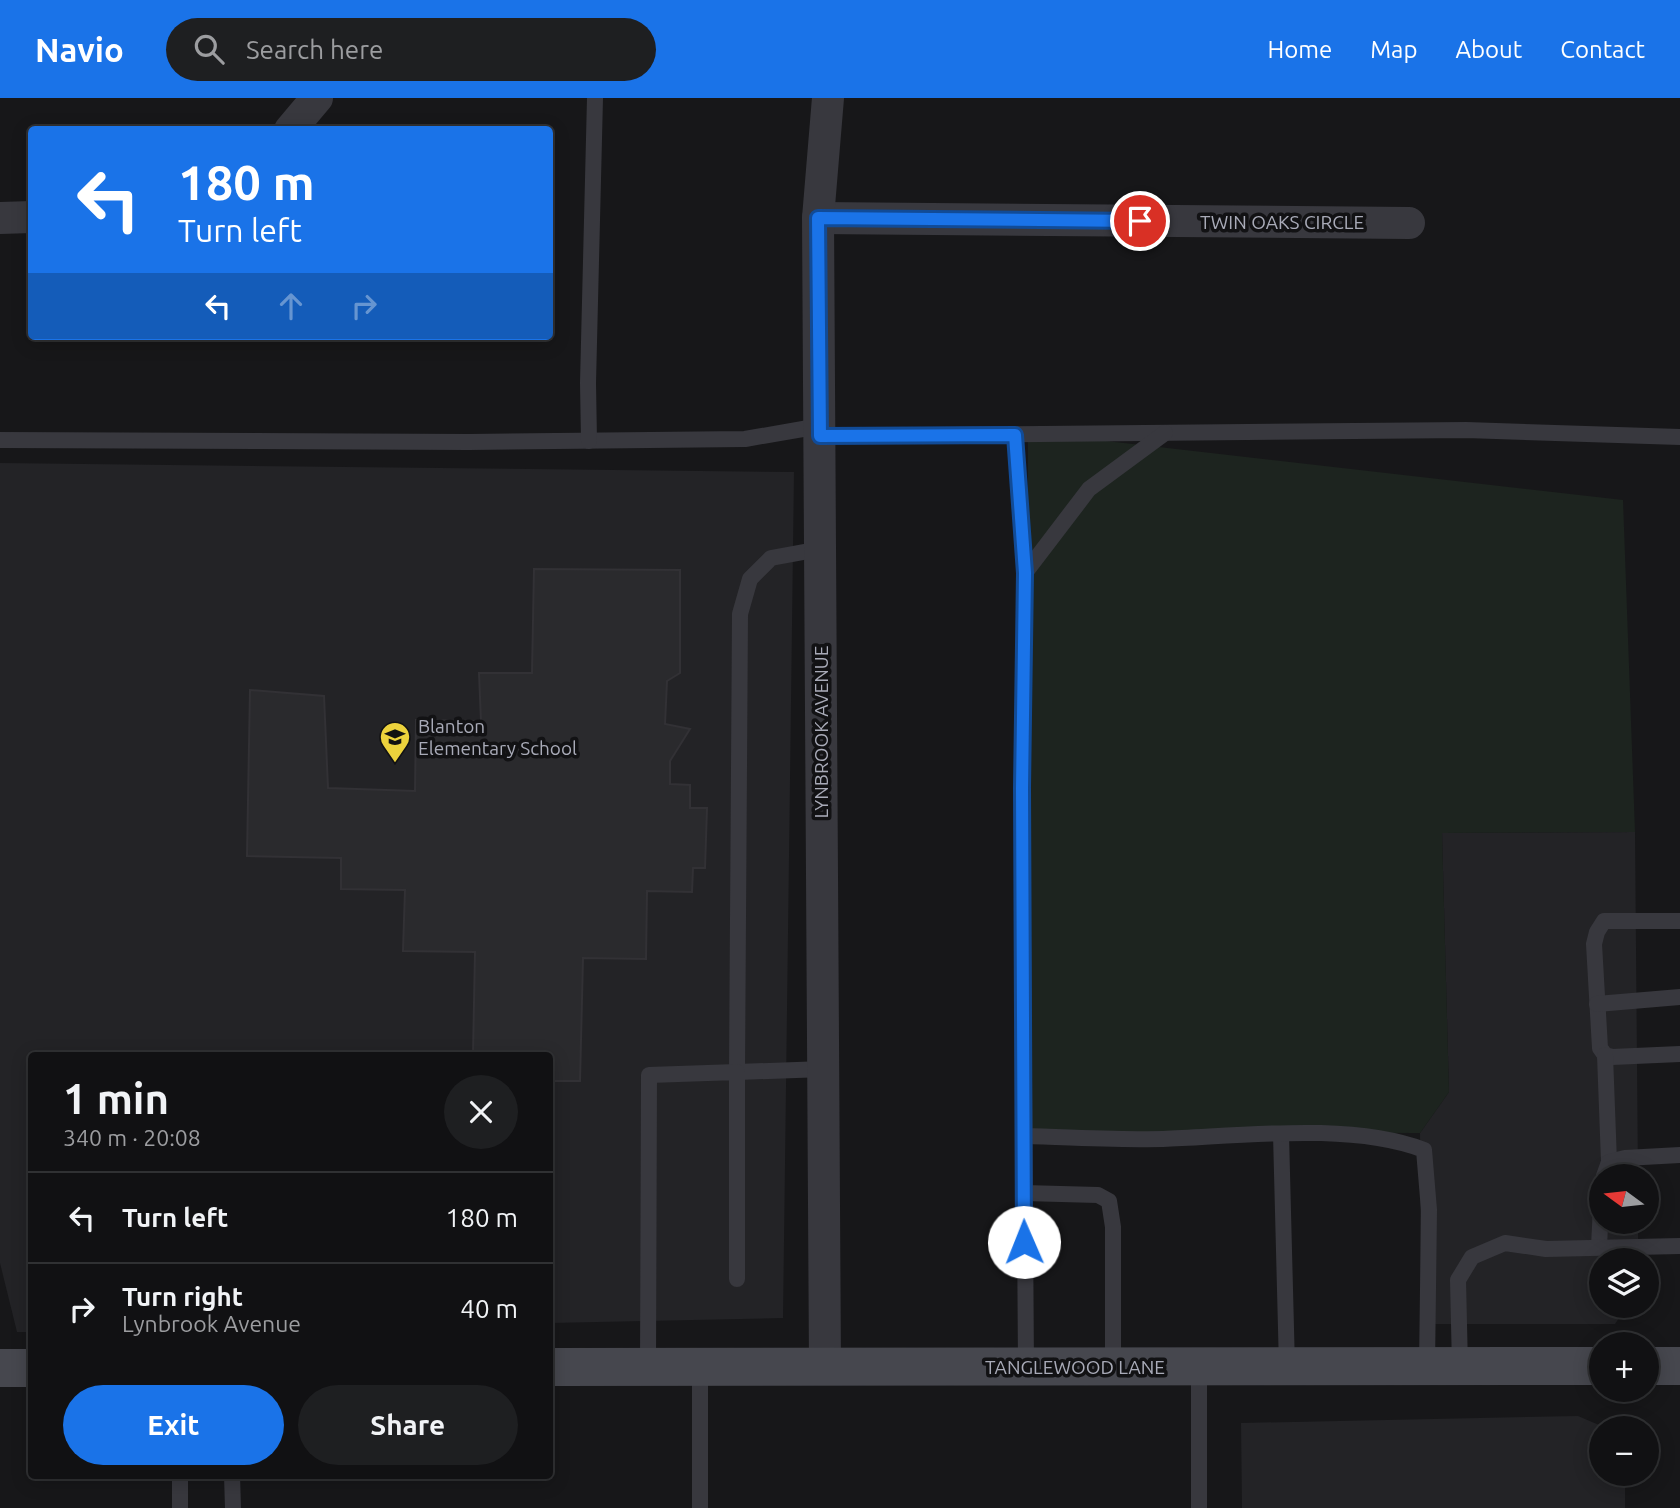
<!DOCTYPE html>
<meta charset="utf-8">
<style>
body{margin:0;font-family:Ubuntu,sans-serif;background:#1e1f21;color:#f1f3f6;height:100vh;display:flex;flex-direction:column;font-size:26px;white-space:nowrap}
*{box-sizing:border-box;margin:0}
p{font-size:23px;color:#9c9da0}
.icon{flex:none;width:38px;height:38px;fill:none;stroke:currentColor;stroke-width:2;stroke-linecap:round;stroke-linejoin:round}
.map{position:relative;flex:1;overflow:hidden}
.panel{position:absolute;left:28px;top:954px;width:525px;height:427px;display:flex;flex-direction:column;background:#111113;border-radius:7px;box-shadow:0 4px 18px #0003,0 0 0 2px #303133}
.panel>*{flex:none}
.top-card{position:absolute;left:28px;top:28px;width:525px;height:214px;border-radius:7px;box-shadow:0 4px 18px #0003,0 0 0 2px #303133;background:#1a73e8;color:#fff;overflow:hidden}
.needle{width:46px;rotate:285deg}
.controls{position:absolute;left:1589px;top:1066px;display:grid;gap:14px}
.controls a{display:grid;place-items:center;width:70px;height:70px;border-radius:50%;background:#111113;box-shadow:0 4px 18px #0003,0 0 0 2px #303133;font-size:35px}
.pin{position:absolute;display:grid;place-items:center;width:60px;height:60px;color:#fff;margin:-30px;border:4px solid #fff;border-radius:50%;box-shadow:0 2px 7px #0007}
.me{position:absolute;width:77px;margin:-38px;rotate:359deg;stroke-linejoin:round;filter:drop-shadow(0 0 5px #0008)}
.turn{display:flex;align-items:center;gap:24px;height:147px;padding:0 35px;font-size:32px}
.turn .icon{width:91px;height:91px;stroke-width:2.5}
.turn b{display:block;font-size:49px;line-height:60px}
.lanes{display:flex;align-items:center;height:66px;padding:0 35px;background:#0003;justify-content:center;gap:35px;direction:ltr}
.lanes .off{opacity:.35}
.round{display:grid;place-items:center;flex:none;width:74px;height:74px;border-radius:37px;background:#1e1f21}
.head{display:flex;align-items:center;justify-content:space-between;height:119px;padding:0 35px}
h1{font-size:42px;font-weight:700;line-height:52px}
.cta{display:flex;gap:14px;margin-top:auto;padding:14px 35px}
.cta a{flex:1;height:80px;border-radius:42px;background:#1a73e8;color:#fff;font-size:28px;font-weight:700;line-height:80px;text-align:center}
.cta a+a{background:#1e1f21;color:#f1f3f6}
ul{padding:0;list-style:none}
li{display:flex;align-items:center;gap:21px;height:91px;padding:0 35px;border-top:2px solid #303133}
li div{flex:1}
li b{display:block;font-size:26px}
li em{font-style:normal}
header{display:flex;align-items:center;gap:42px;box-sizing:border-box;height:98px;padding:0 35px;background:#1a73e8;color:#fff}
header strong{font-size:33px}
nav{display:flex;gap:38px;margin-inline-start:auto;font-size:24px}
.search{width:490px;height:63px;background:#1e1f21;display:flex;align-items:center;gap:18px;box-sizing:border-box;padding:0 24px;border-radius:38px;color:#9c9da0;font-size:26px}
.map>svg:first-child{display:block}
.built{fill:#232326}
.green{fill:#1d241f}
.building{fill:#2a2a2d;stroke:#323135;stroke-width:2}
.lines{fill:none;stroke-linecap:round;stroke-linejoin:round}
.lane{stroke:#38383e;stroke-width:16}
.street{stroke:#38383e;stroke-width:32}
.secondary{stroke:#46474e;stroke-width:38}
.route-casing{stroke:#114b97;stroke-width:18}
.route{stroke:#1a73e8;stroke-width:12}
.labels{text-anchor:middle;stroke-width:7;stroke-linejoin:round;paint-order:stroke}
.street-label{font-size:19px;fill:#a9abb8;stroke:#121214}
.poi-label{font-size:19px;fill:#a9abb8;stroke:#121214;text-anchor:start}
</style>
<header>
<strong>Navio</strong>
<div class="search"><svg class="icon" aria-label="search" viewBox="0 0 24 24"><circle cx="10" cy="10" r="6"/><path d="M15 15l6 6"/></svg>Search here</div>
<nav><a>Home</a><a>Map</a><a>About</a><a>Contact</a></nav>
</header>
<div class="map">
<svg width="1680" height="1410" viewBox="0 0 1680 1410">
<rect width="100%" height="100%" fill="#171719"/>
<g class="built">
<polygon points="0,365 794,374 783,1220 550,1225 550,957 32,957 31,1234 17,1234 0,1165"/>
<polygon points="1635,734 1638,1078 1601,1078 1601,1124 1638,1124 1638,1162 1601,1162 1601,1208 1627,1208 1615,1226 1421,1226 1420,1035 1449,994 1442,735"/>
<polygon points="1578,1318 1606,1330 1601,1330 1601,1376 1625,1376 1625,1410 1242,1410 1241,1325"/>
</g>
<polygon class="green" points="1028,334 1623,402 1635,734 1442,735 1449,994 1420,1035 1028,1034"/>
<polygon class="building" points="534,471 680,472 680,575 667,583 665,626 690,631 670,663 670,686 690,687 690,710 707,710 705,770 693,770 692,794 647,793 646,861 583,860 580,983 550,983 550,957 473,957 475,854 403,853 405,792 341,791 341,760 247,758 250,592 324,598 328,690 415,693 416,622 481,623 479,575 532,575"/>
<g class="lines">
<g class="lane">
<polyline points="1015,337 1025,475 1022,690 1026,1269"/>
<polyline points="820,338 1466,332 1680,339"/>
<polyline points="0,342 469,344 745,341 820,328"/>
<polyline points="589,343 588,285 595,0"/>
<polyline points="820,451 771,460 750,481 740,516 737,974 824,971"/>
<polyline points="1025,475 1089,391 1165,335"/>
<polyline points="1680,823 1604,823 1597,834 1594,846 1600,950 1605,957 1612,959 1680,956"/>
<polyline points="1597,906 1680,899"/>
<polyline points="1605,957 1609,1064"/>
<polyline points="1281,1036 1287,1269"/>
<path d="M1024,1038C1070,1039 1117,1042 1163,1041C1241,1038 1351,1024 1424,1052L1429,1112L1427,1269"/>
<polyline points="1604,1078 1609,1064 1625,1060 1680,1057"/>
<polyline points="1024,1095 1098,1097 1109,1103 1113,1129 1113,1269"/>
<polyline points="1599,1149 1601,1107"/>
<polyline points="648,1269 649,977 737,974 737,1181"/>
<polyline points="1460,1269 1458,1182 1472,1159 1505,1145 1546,1151 1680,1148"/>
<polyline points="180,1377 180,1410"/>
<polyline points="232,1377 233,1410"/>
<polyline points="700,1410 700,1269"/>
<polyline points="1199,1410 1199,1269"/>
</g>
<g class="street">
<polyline points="290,32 317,0"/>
<polyline points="0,120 32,119"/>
<polyline points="818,120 1409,125"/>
<polyline points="825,1269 818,120 828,0"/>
</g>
<g class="secondary">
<polyline points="1647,1268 1680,1268"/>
<polyline points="550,1269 1601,1268"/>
<polyline points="0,1270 32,1270"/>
</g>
</g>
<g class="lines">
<g class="route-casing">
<polyline id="route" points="1024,1144 1022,690 1025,475 1015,337 820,338 818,120 1140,123"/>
</g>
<use href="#route" class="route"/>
</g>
<defs>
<g id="school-pin" transform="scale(1.575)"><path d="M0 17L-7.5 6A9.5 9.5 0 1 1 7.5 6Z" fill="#ecd23c" stroke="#121214"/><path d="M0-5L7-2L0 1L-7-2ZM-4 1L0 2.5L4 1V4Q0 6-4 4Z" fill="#111"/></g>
</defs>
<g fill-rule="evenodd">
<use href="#school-pin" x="395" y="639"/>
</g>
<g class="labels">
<g class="street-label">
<text x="1282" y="131">TWIN OAKS CIRCLE</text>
<text transform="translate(821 634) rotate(-90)" y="7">LYNBROOK AVENUE</text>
<text x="1075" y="1276">TANGLEWOOD LANE</text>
</g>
<g class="poi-label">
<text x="418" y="635">Blanton<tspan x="418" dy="22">Elementary School</tspan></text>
</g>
</g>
</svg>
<div class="controls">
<a><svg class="needle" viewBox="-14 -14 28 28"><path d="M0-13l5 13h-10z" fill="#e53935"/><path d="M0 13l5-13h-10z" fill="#9c9da0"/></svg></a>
<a><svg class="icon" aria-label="layers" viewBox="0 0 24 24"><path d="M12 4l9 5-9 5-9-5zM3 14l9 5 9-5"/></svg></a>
<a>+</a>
<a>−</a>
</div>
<div class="pin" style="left:1140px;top:123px;background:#d93025"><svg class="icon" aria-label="arrive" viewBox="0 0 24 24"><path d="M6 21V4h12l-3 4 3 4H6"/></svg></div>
<svg class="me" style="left:1024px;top:1144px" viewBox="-20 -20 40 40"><circle r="19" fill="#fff"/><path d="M0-13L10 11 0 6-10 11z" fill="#1a73e8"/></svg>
<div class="top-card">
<div class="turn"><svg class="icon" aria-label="left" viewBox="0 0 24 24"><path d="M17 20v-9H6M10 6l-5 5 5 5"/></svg><div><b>180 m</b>Turn left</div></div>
<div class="lanes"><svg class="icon" aria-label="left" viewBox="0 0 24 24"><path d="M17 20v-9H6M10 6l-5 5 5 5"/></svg><svg class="icon off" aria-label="ahead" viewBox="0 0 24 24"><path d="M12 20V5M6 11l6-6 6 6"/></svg><svg class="icon off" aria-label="right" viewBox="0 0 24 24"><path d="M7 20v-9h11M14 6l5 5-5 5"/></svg></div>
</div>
<section class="panel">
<div class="head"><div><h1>1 min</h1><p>340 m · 20:08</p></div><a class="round"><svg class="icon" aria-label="close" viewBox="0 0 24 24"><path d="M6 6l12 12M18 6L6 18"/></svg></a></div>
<ul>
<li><svg class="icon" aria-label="left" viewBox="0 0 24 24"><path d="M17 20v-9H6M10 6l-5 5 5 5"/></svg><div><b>Turn left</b></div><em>180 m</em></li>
<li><svg class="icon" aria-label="right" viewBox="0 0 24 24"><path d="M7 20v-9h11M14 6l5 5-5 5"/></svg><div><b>Turn right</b><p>Lynbrook Avenue</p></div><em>40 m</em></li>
</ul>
<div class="cta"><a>Exit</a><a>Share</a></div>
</section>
</div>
